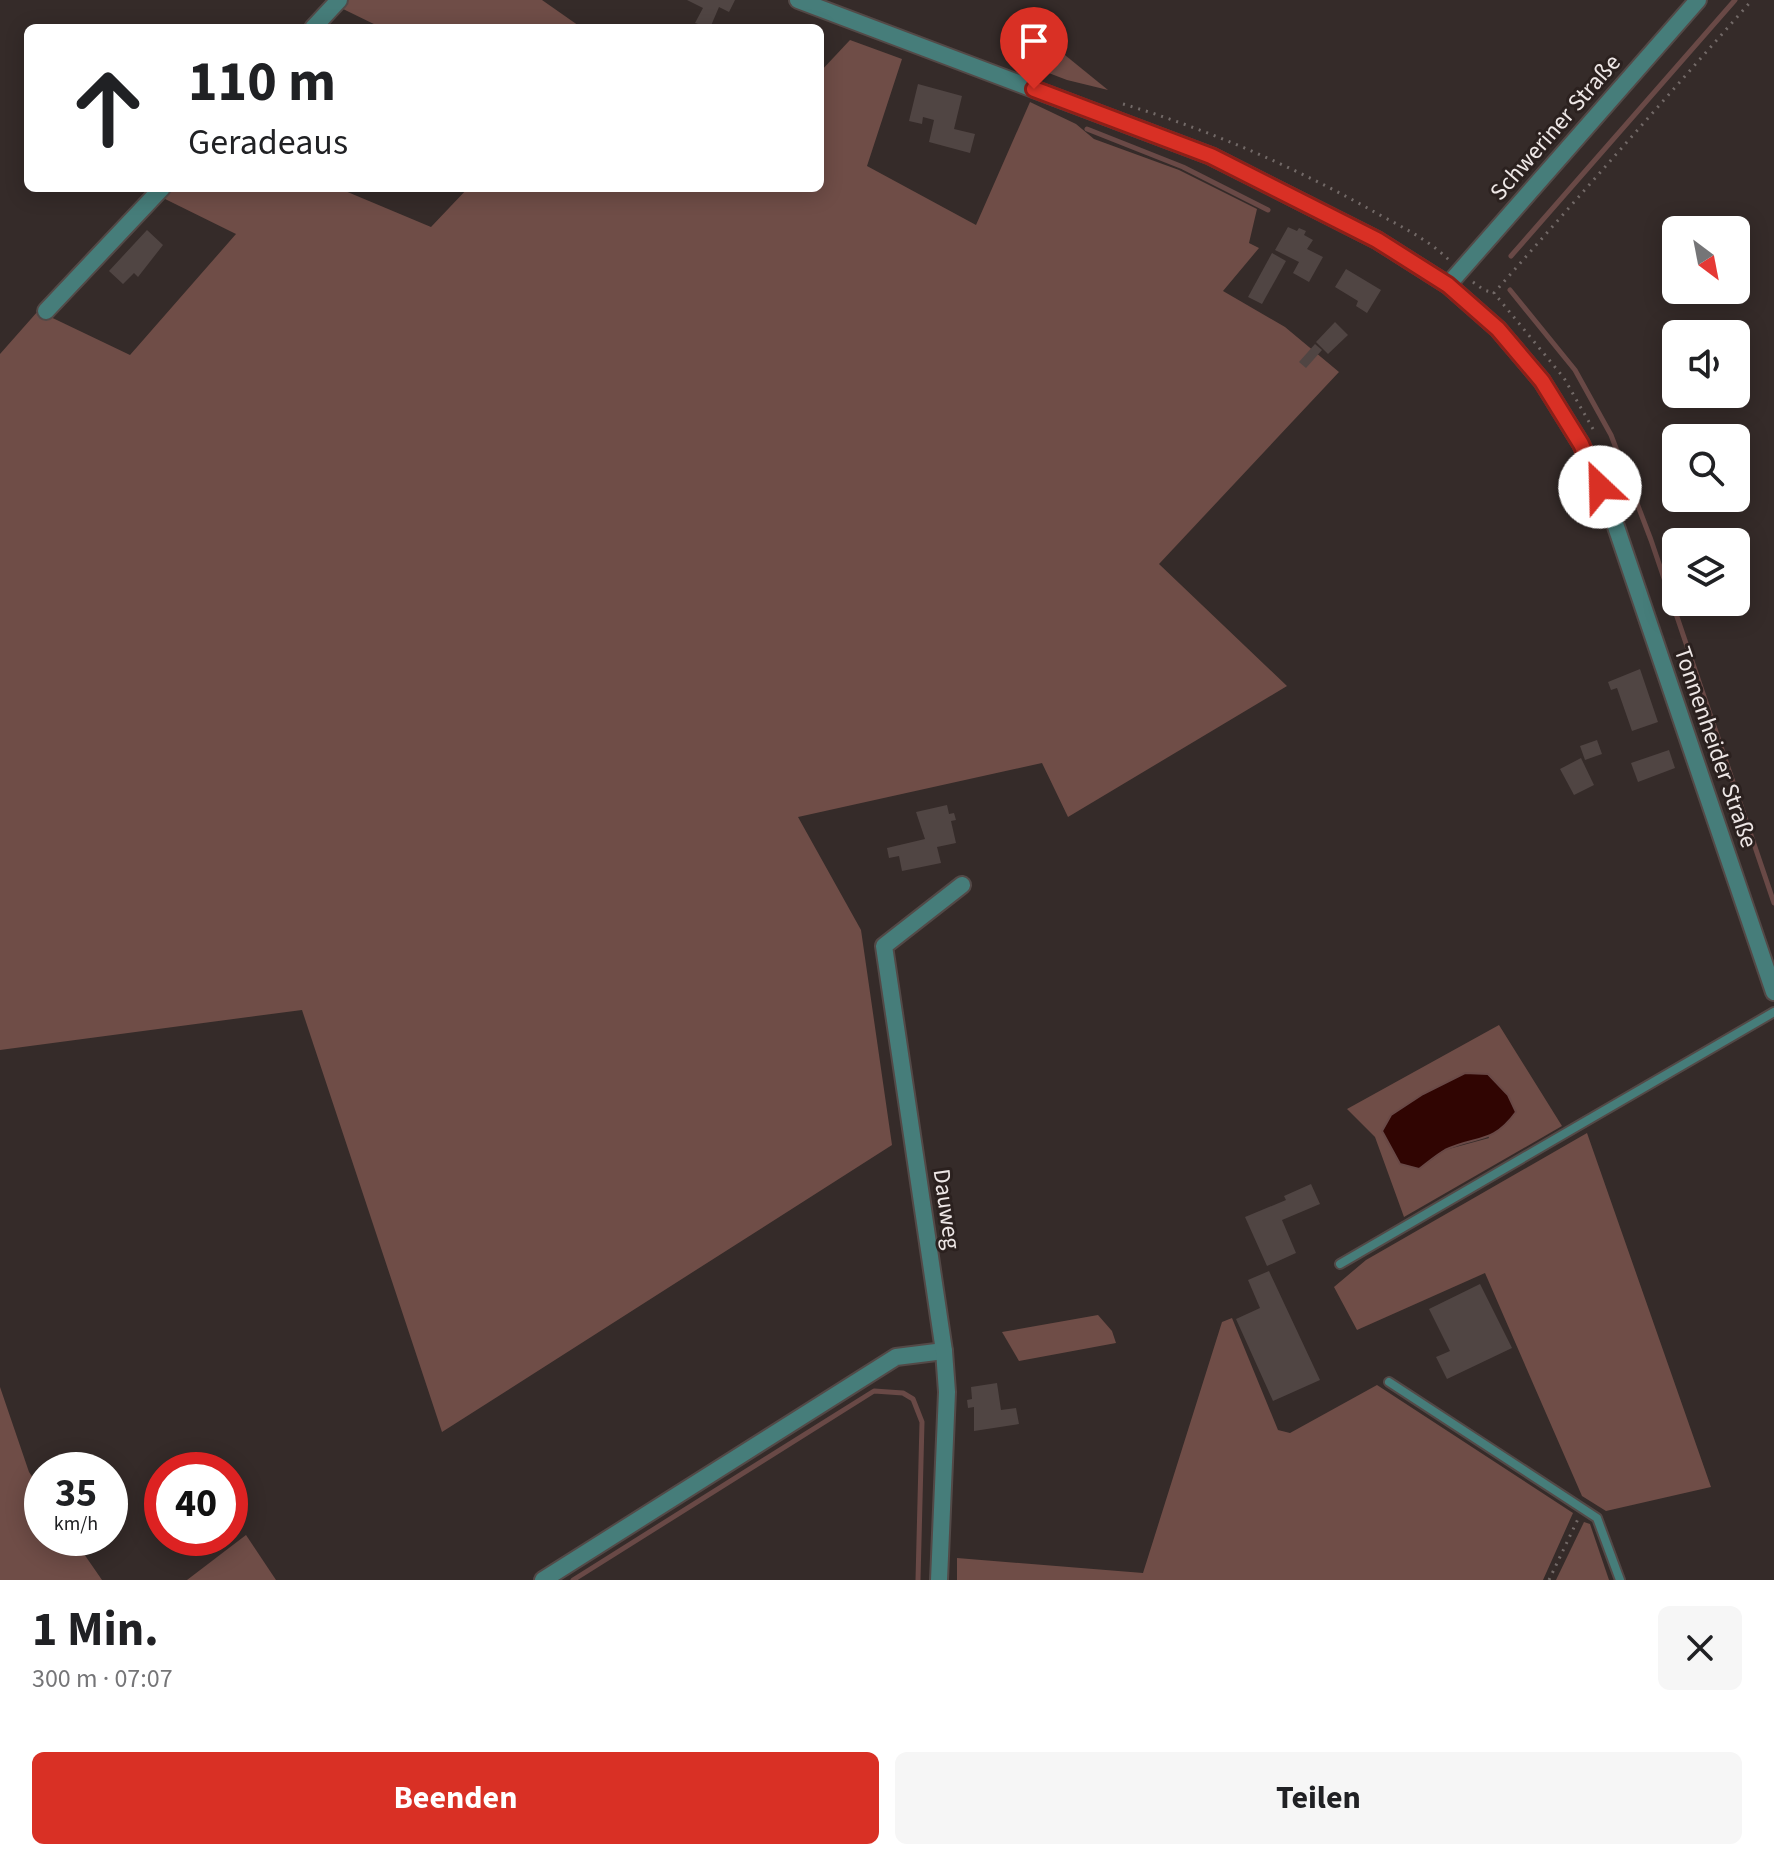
<!DOCTYPE html>
<html lang="de">
<meta charset="utf-8">
<style>
body{margin:0;font-family:"Source Sans 3",sans-serif;background:#f6f6f6;color:#202124;height:100vh;display:flex;flex-direction:column;font-size:30px;white-space:nowrap}
*{box-sizing:border-box;margin:0}
p{font-size:26px;color:#757577}
.icon{flex:none;width:44px;height:44px;fill:none;stroke:currentColor;stroke-width:2;stroke-linecap:round;stroke-linejoin:round}
.map{position:relative;height:1580px;overflow:hidden}
.panel{display:flex;flex-direction:column;background:#fff;flex:1}
.panel>*{flex:none}
.hud{position:absolute;left:24px;top:24px;width:800px;height:168px;border-radius:12px;box-shadow:0 4px 20px #0003;background:#fff;color:#202124;overflow:hidden}
.needle{width:52px;rotate:148deg}
.tools{position:absolute;left:1662px;top:216px;display:grid;gap:16px}
.tools a{display:grid;place-items:center;width:88px;height:88px;border-radius:12px;background:#fff;box-shadow:0 4px 20px #0003;font-size:40px}
.speed{position:absolute;left:24px;top:1452px;display:flex;gap:16px;font-size:40px;font-weight:700;text-align:center}
.speed>*{display:grid;place-content:center;width:104px;height:104px;border-radius:50%;background:#fff;box-shadow:0 4px 20px #0003;line-height:1}
.speed small{font-size:20px;font-weight:400}
.speed .limit{border:12px solid #d22;background:#fff;color:#111}
.pin{position:absolute;display:grid;place-items:center;width:68px;height:68px;color:#fff;margin:-82px -34px;border-radius:50% 50% 50% 0;rotate:-45deg;box-shadow:0 0 8px #0007}
.pin .icon{rotate:45deg}
.me{position:absolute;width:88px;margin:-44px;rotate:336deg;stroke-linejoin:round;filter:drop-shadow(0 0 6px #0008)}
.turn{display:flex;align-items:center;gap:28px;height:168px;padding:0 32px;font-size:36px}
.turn .icon{width:104px;height:104px;stroke-width:2.5}
.turn b{display:block;font-size:56px;line-height:68px}
.round{display:grid;place-items:center;flex:none;width:84px;height:84px;border-radius:12px;background:#f6f6f6}
.overview{display:flex;align-items:center;justify-content:space-between;height:136px;padding:0 32px}
h1{font-size:48px;font-weight:700;line-height:60px}
.cta{display:flex;gap:16px;margin-top:auto;padding:16px 32px}
.cta a{flex:1;height:92px;border-radius:12px;background:#d93025;color:#fff;font-size:32px;font-weight:700;line-height:92px;text-align:center}
.cta a+a{background:#f6f6f6;color:#202124}
.map>svg:first-child{display:block}
.green{fill:#6f4d47;fill-rule:evenodd}
.water{fill:#300502;stroke:#694946;stroke-width:2}
.lines{fill:none;stroke-linecap:round;stroke-linejoin:round}
.stream{stroke:#694946;stroke-width:5}
.building{fill:#504543}
.service-casing{stroke:#534947;stroke-width:12}
.minor-casing{stroke:#534947;stroke-width:20}
.tertiary-casing{stroke:#534947;stroke-width:20}
.path{stroke:#726967;stroke-width:3;stroke-dasharray:2 6;stroke-linecap:butt}
.service{stroke:#467d7a;stroke-width:8}
.minor{stroke:#467d7a;stroke-width:16}
.tertiary{stroke:#467d7a;stroke-width:16}
.route-casing{stroke:#8d1f18;stroke-width:20}
.route{stroke:#d93025;stroke-width:14}
.labels{text-anchor:middle;stroke-width:6;stroke-linejoin:round;paint-order:stroke}
.street-label{font-size:24px;fill:#eee7e6;stroke:#2b211f}
</style>
<div class="map">
<svg width="1774" height="1580" viewBox="0 0 1774 1580">
<rect width="100%" height="100%" fill="#352b29"/>
<g class="green">
<polygon points="348,0 542,0 582,28 382,28 341,8"/>
<polygon points="1044,38 1108,90 1067,80 1012,59"/>
<polygon points="850,40 902,59 867,166 976,225 1030,102 1076,124 1094,139 1179,170 1257,209 1249,243 1259,248 1223,291 1285,327 1339,372 1159,564 1287,686 1068,817 1042,763 798,817 861,930 892,1145 442,1432 302,1010 0,1050 0,354 38,311 130,355 236,234 161,197 169,188 338,188 431,227 468,188 683,188 688,192 693,188 820,188 820,72"/>
<path d="M1499,1025L1562,1126L1404,1217L1375,1137L1347,1109ZM1465,1073L1489,1138L1445,1150L1419,1169L1400,1164L1382,1131L1391,1115L1423,1094Z"/>
<polygon points="1587,1133 1711,1487 1606,1511 1582,1496 1485,1273 1357,1330 1334,1287 1366,1260"/>
<polygon points="1098,1315 1112,1331 1116,1343 1019,1361 1002,1332"/>
<polygon points="1232,1318 1278,1430 1290,1433 1377,1385 1573,1513 1543,1580 957,1580 957,1558 1143,1573 1222,1322"/>
<polygon points="0,1387 29,1472 42,1491 42,1538 73,1538 102,1580 0,1580"/>
<polygon points="1584,1522 1590,1524 1609,1580 1556,1580"/>
<polygon points="246,1535 276,1580 187,1580"/>
</g>
<path class="water" d="M1465,1073L1488,1074L1508,1095L1516,1112C1492,1145 1476,1135 1445,1150C1436,1155 1427,1163 1419,1169L1400,1164L1382,1131L1391,1115L1423,1094Z"/>
<g class="lines">
<g class="stream">
<polyline points="1087,129 1183,167 1268,210"/>
<polyline points="1511,256 1735,0"/>
<polyline points="1510,290 1575,370 1611,435 1651,540 1774,903"/>
<polyline points="573,1580 874,1391 903,1393 913,1399 922,1422 918,1580"/>
</g>
</g>
<g class="building">
<polygon points="687,0 735,0 729,12 719,7 710,28 695,23 703,8"/>
<polygon points="918,84 962,96 954,129 975,134 970,153 929,142 934,120 923,117 922,124 909,121"/>
<polygon points="1288,227 1297,231 1299,228 1306,231 1304,235 1313,240 1307,249 1323,257 1309,282 1293,273 1299,262 1275,250"/>
<polygon points="147,230 163,245 138,277 134,273 123,284 109,271"/>
<polygon points="1272,253 1286,261 1262,304 1248,297"/>
<polygon points="1346,269 1381,290 1367,313 1356,306 1358,301 1335,287"/>
<polygon points="1335,322 1348,335 1328,354 1316,342"/>
<polygon points="1315,344 1322,350 1306,368 1299,362"/>
<polygon points="1640,669 1658,722 1632,731 1617,688 1611,690 1608,682"/>
<polygon points="1597,740 1602,754 1585,760 1580,746"/>
<polygon points="1669,750 1675,768 1638,782 1631,763"/>
<polygon points="1581,758 1594,785 1574,795 1560,769"/>
<polygon points="947,805 949,814 954,813 956,820 951,821 956,843 937,847 941,863 902,871 899,856 889,858 887,848 925,839 916,812"/>
<polygon points="1311,1184 1320,1204 1282,1220 1296,1253 1267,1266 1245,1217 1286,1200 1284,1196"/>
<polygon points="1269,1271 1320,1380 1273,1401 1236,1319 1260,1308 1248,1280"/>
<polygon points="1480,1284 1512,1348 1447,1379 1436,1357 1450,1351 1429,1309"/>
<polygon points="997,1383 1001,1410 1016,1408 1019,1424 974,1431 974,1407 968,1408 967,1400 972,1399 971,1387"/>
</g>
<g class="lines">
<g class="service-casing">
<g id="service">
<polyline points="1340,1264 1774,1012"/>
<polyline points="1389,1382 1597,1518 1620,1580"/>
</g>
</g>
<g class="minor-casing">
<g id="minor">
<polyline points="313,28 339,0"/>
<polyline points="46,311 162,188"/>
<polyline points="543,1580 896,1357 944,1351"/>
<polyline points="939,1580 947,1392 944,1351 884,946 962,885"/>
</g>
</g>
<g class="tertiary-casing">
<g id="tertiary">
<polyline points="798,0 1211,156 1377,240 1448,285 1498,329 1542,381 1581,444 1610,509 1774,992"/>
<polyline points="1448,285 1698,0"/>
</g>
</g>
<g class="path">
<path d="M1123,104C1208,129 1301,170 1378,214C1404,228 1429,240 1450,261"/>
<polyline points="1473,282 1484,290 1494,293"/>
<polyline points="1593,429 1564,378 1494,293 1752,0"/>
<polyline points="1603,450 1611,469"/>
<polyline points="1549,1580 1578,1519"/>
</g>
<use href="#service" class="service"/>
<use href="#minor" class="minor"/>
<use href="#tertiary" class="tertiary"/>
</g>
<g class="lines">
<g class="route-casing">
<polyline id="route" points="1034,89 1211,156 1377,240 1448,285 1498,329 1542,381 1581,444 1600,487"/>
</g>
<use href="#route" class="route"/>
</g>
<g class="labels">
<g class="street-label">
<text transform="translate(1555 127) rotate(-49)" y="8">Schweriner Straße</text>
<text transform="translate(1716 747) rotate(71)" y="8">Tonnenheider Straße</text>
<text transform="translate(947 1209) rotate(82)" y="8">Dauweg</text>
</g>
</g>
</svg>
<div class="tools">
<a><svg class="needle" viewBox="-14 -14 28 28"><path d="M0-13l5 13h-10z" fill="#e53935"/><path d="M0 13l5-13h-10z" fill="#757577"/></svg></a>
<a><svg class="icon" aria-label="sound" viewBox="0 0 24 24"><path d="M4 9h4l5-4v14l-5-4H4zM17 9q2 3 0 6"/></svg></a>
<a><svg class="icon" aria-label="search" viewBox="0 0 24 24"><circle cx="10" cy="10" r="6"/><path d="M15 15l6 6"/></svg></a>
<a><svg class="icon" aria-label="layers" viewBox="0 0 24 24"><path d="M12 4l9 5-9 5-9-5zM3 14l9 5 9-5"/></svg></a>
</div>
<div class="speed"><div>35<small>km/h</small></div><div class="limit">40</div></div>
<div class="pin" style="left:1034px;top:89px;background:#d93025"><svg class="icon" aria-label="arrive" viewBox="0 0 24 24"><path d="M6 21V4h12l-3 4 3 4H6"/></svg></div>
<svg class="me" style="left:1600px;top:487px" viewBox="-20 -20 40 40"><circle r="19" fill="#fff"/><path d="M0-13L10 11 0 6-10 11z" fill="#d93025"/></svg>
<div class="hud">
<div class="turn"><svg class="icon" aria-label="ahead" viewBox="0 0 24 24"><path d="M12 20V5M6 11l6-6 6 6"/></svg><div><b>110 m</b>Geradeaus</div></div>
</div>
</div>
<section class="panel">
<div class="overview"><div><h1>1 Min.</h1><p>300 m · 07:07</p></div><a class="round"><svg class="icon" aria-label="close" viewBox="0 0 24 24"><path d="M6 6l12 12M18 6L6 18"/></svg></a></div>
<div class="cta"><a>Beenden</a><a>Teilen</a></div>
</section>
